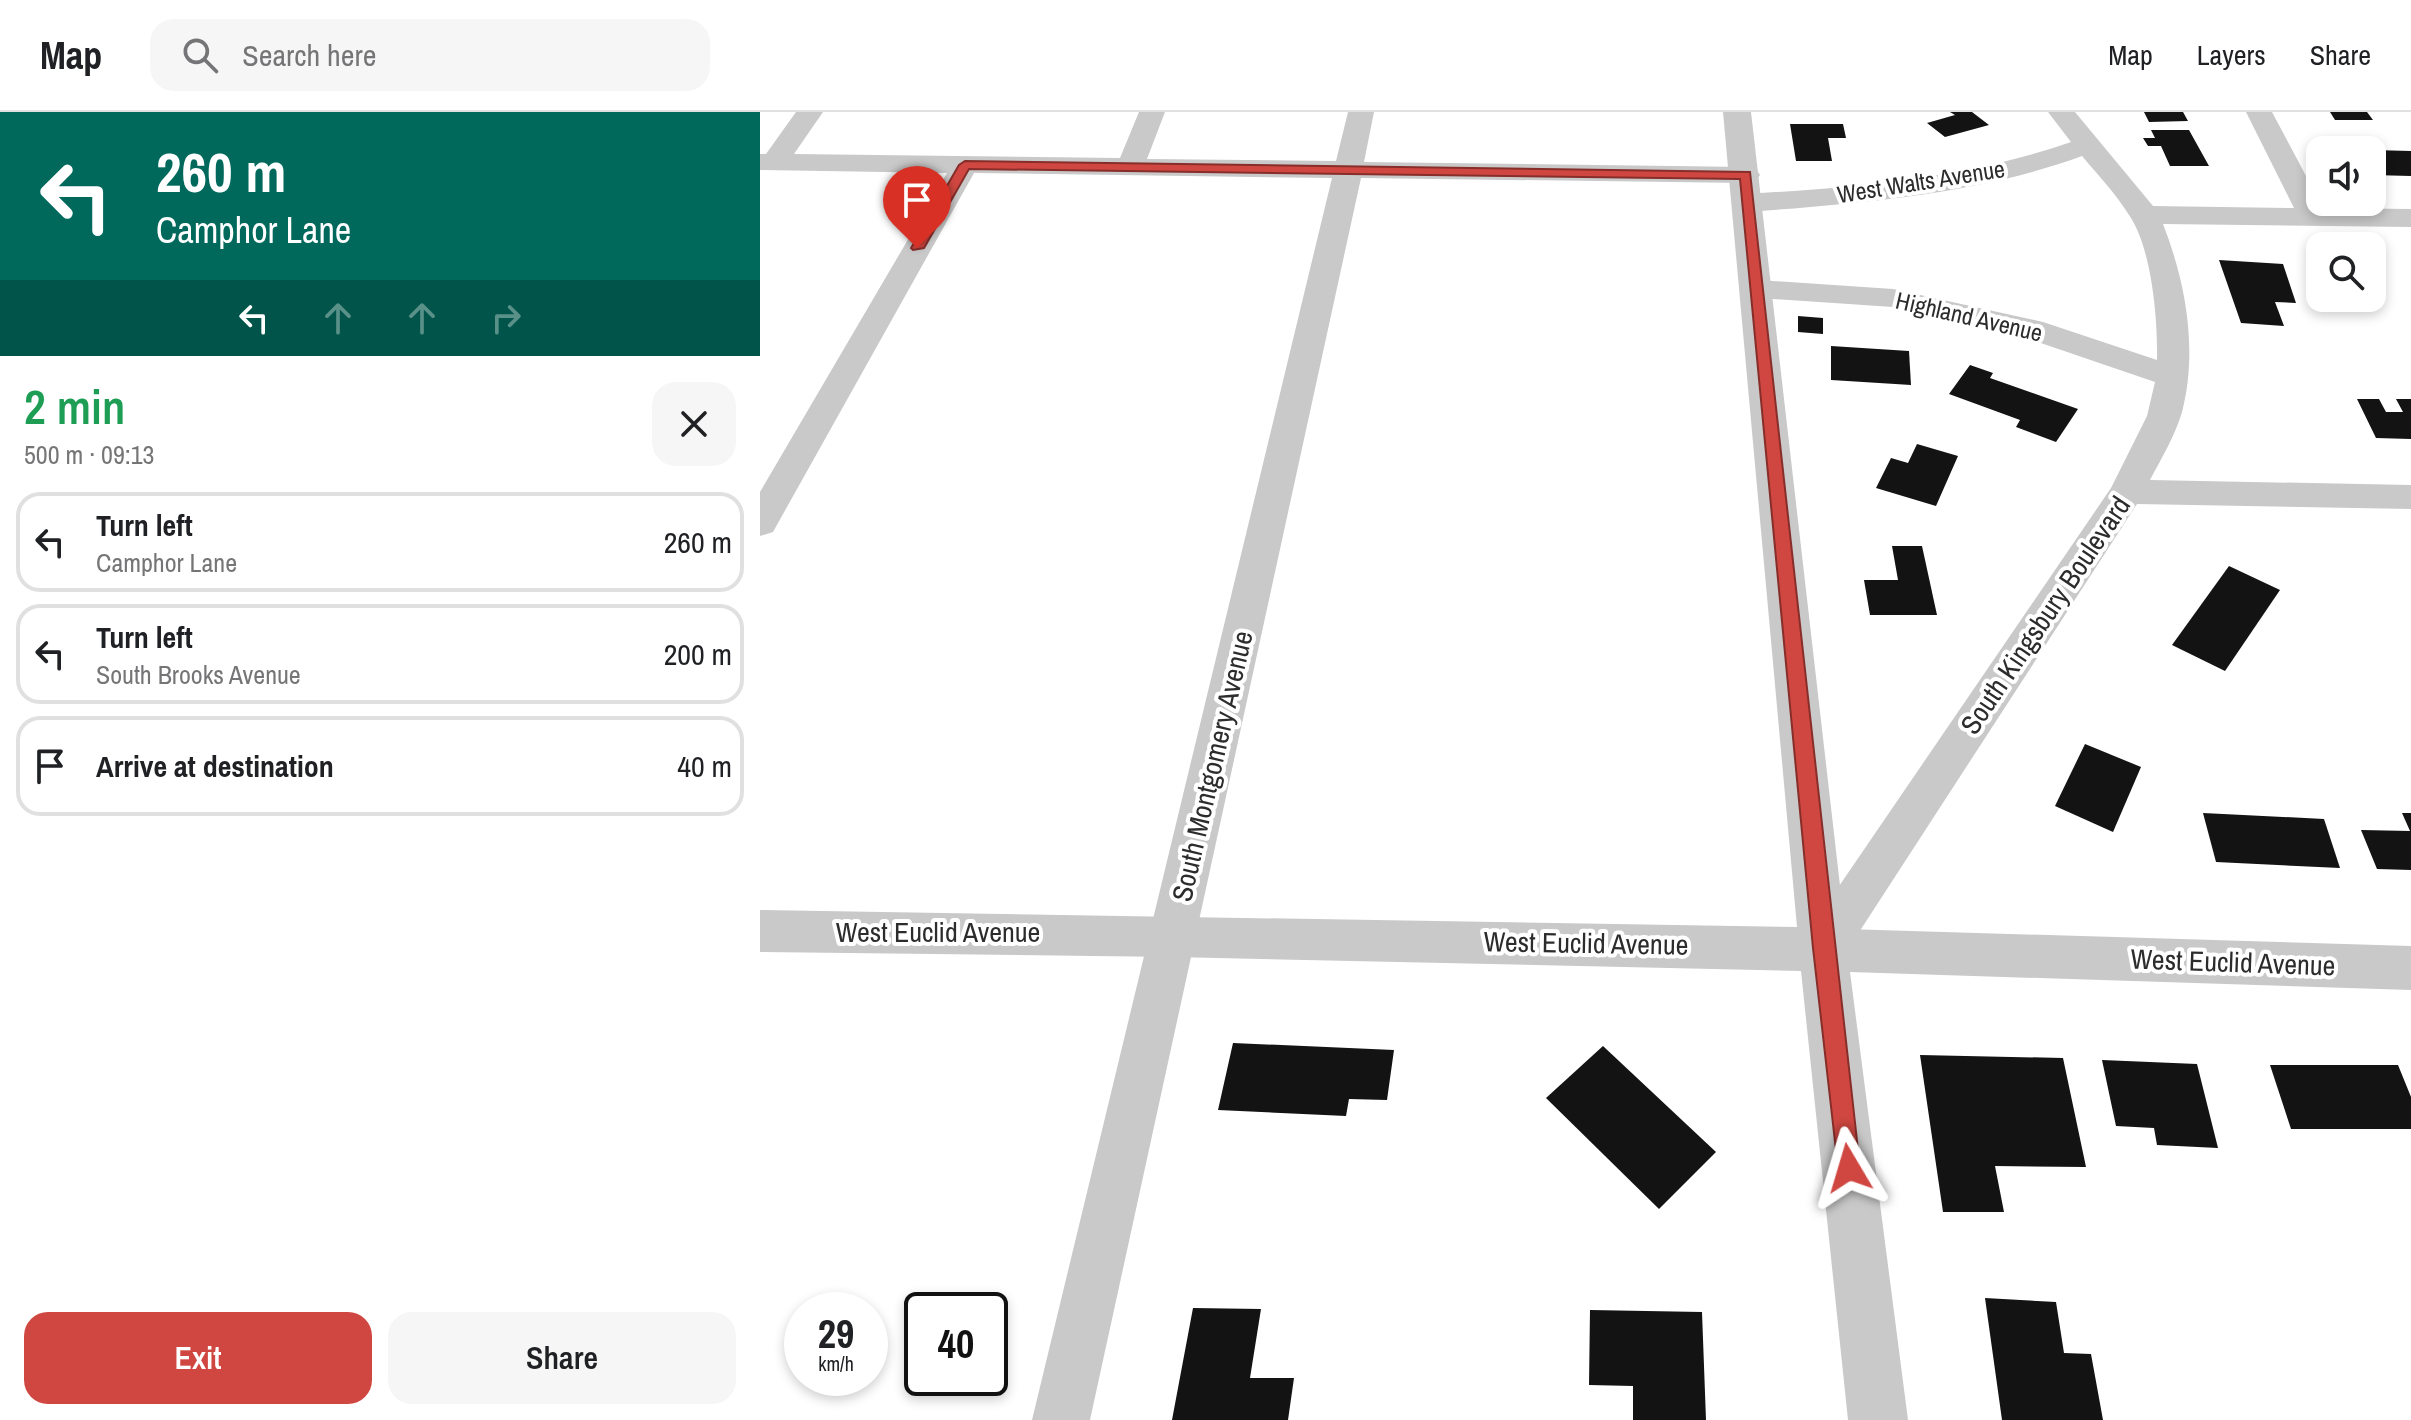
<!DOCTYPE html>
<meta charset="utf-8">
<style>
body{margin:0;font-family:"Archivo Narrow",sans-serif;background:#f6f6f6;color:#202124;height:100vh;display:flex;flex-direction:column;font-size:30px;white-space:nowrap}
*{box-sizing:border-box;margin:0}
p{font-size:26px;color:#757577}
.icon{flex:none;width:44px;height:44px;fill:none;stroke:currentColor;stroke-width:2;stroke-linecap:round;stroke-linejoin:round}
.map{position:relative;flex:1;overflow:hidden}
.panel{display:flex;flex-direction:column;background:#fff;width:760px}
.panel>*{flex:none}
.top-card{background:#00695c;color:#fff;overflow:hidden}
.fabs{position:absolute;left:1546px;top:24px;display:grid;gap:16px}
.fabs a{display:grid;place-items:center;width:80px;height:80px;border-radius:16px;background:#fff;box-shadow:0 4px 12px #0003;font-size:40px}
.speed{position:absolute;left:24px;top:1180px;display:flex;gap:16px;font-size:40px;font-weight:700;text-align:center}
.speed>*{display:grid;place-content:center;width:104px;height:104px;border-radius:50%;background:#fff;box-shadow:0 4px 12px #0003;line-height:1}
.speed small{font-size:20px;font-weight:400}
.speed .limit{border:4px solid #111;border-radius:12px;background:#fff;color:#111}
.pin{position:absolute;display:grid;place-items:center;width:68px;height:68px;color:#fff;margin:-82px -34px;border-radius:50% 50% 50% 0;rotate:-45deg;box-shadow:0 0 8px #0007}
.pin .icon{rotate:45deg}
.me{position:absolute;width:88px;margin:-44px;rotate:353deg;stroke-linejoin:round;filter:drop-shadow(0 0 6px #0008)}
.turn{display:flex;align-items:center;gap:28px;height:168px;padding:0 24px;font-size:36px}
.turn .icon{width:104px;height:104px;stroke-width:2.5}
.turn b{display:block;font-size:56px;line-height:68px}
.lanes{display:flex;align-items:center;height:76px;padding:0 24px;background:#0003;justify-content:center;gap:40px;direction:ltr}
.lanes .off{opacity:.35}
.round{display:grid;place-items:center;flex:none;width:84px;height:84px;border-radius:24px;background:#f6f6f6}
.head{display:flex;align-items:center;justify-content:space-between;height:136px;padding:0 24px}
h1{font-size:48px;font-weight:600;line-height:60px;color:#1e9e55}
.button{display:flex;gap:16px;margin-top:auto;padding:16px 24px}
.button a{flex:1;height:92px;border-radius:24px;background:#d04741;color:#fff;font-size:32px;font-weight:600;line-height:92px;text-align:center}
.button a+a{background:#f6f6f6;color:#202124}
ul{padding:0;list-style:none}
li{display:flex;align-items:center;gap:24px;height:100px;margin:0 16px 12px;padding:0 8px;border:4px solid #e0e0e0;border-radius:24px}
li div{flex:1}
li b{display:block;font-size:30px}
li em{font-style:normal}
header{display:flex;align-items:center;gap:48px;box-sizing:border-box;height:112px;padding:0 40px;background:#fff;border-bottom:2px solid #e0e0e0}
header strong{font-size:38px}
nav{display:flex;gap:44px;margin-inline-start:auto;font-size:28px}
.search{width:560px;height:72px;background:#f6f6f6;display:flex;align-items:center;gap:20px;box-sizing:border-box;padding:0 28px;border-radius:24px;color:#757577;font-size:30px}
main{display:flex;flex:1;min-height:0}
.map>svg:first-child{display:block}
.building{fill:#131313}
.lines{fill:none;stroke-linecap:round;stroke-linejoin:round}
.minor{fill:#c9c9c9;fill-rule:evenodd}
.tertiary{fill:#c9c9c9;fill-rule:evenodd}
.route{fill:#d04741;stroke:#872e2a;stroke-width:2}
.labels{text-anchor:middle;stroke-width:8;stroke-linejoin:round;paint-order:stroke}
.far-street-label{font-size:24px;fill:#2c2c2c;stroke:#fff}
.street-label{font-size:28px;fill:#2c2c2c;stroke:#fff}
</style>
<header>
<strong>Map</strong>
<div class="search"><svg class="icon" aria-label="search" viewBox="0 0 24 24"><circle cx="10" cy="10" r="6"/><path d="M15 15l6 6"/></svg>Search here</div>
<nav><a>Map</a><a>Layers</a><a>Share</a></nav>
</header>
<main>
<section class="panel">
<div class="top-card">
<div class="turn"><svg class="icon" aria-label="left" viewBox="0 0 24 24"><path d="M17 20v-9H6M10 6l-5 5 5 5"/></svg><div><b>260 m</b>Camphor Lane</div></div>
<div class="lanes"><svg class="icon" aria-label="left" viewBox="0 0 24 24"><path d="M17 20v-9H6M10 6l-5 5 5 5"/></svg><svg class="icon off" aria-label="ahead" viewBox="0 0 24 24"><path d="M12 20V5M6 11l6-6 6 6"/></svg><svg class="icon off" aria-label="ahead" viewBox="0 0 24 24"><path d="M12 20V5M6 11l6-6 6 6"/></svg><svg class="icon off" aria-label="right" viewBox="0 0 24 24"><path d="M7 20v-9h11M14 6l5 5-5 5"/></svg></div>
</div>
<div class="head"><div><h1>2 min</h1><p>500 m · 09:13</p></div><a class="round"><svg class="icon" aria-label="close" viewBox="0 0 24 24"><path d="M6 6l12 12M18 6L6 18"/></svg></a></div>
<ul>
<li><svg class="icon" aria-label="left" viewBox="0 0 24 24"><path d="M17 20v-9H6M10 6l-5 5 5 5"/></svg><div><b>Turn left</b><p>Camphor Lane</p></div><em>260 m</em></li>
<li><svg class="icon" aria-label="left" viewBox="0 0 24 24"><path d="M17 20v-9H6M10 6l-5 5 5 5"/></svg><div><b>Turn left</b><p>South Brooks Avenue</p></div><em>200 m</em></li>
<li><svg class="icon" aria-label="arrive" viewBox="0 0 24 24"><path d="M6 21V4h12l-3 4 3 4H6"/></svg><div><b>Arrive at destination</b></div><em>40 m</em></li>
</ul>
<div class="button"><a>Exit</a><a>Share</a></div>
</section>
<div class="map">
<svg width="1651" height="1308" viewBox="0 0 1651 1308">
<rect width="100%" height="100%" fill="#fff"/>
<g class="building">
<polygon points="1190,0 1212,0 1229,13 1185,25 1167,11 1195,3"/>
<polygon points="1384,0 1423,0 1428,9 1389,10"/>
<polygon points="1570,0 1607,0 1613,8 1575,8"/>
<polygon points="1030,12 1083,12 1086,26 1068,26 1072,49 1036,49"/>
<polygon points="1391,18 1429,18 1449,54 1410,54 1401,34 1388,34 1383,26 1395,26"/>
<polygon points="1612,38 1651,39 1651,64 1612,63"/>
<polygon points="1459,148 1523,152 1536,191 1515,190 1524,214 1481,211"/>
<polygon points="1038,204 1063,206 1063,222 1038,220"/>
<polygon points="1071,234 1149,239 1151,273 1071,268"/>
<polygon points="1210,253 1233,261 1230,266 1318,297 1296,330 1256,315 1260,308 1189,282"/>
<polygon points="1597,287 1619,287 1626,300 1643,300 1636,287 1651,287 1651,327 1616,326"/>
<polygon points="1157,332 1198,344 1176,394 1116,376 1131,346 1148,351"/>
<polygon points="1132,434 1162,434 1177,503 1110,503 1104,468 1138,468"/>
<polygon points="1469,454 1520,478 1465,559 1412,533"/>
<polygon points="1325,632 1381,655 1353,720 1295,694"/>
<polygon points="1443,701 1564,707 1580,756 1456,750"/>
<polygon points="1642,701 1651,701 1651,758 1617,757 1601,718 1650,719"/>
<polygon points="473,931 634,938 627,988 589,987 586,1004 458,998"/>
<polygon points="843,934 956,1040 899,1097 786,986"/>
<polygon points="1160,943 1303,946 1326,1055 1235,1054 1244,1100 1183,1100"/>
<polygon points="1342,948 1437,952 1458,1036 1397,1033 1394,1016 1356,1014"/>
<polygon points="1510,953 1638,953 1651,985 1651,1017 1531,1017"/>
<polygon points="1225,1186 1296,1190 1304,1241 1331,1242 1343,1308 1242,1308"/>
<polygon points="433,1196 501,1197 490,1266 534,1266 528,1308 412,1308"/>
<polygon points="830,1198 942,1200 946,1308 873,1308 873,1274 829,1273"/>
</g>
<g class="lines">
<g class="minor">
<polygon points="36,0 63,0 34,42 360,46 379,0 405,0 387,47 576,49 588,0 614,0 604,50 986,55 996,57 1000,63 996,69 986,71 601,66 330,1308 272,1308 572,66 214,61 18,411 13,420 0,424 0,380 187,61 0,58 0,42 6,42"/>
<path d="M1288,0H1315L1393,94L1534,96L1486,0H1512L1563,96L1651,97V115L1403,112C1426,171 1438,238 1422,300C1415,324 1401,347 1390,368L1651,373V397L1377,392L1079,851L1063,857L1047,851L1040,836L1047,821L1351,376L1387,304L1395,270L1263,225L1133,195L998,186L987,184L983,177L987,170L998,168L1133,177L1283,210L1397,248C1398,209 1392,136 1369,103C1356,82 1338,63 1322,44C1215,83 1101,91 988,100L978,97L974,91L978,85L988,82C1097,75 1207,66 1311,30Z"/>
</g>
<polygon class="tertiary" points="963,0 991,0 1085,817 1651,834 1651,878 1090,860 1148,1308 1088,1308 1041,859 413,845 0,840 0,798 1037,815"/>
</g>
<polygon class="route" points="205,49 990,60 1100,1056 1097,1064 1089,1067 1081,1064 1078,1056 1053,836 980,67 209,57 164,136 153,138 151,136 199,53"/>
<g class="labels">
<g class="far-street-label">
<text transform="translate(1161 70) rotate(-9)" y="8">West Walts Avenue</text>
<text transform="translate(1209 205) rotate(13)" y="8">Highland Avenue</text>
</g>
<g class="street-label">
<text transform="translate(1285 503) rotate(-56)" y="10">South Kingsbury Boulevard</text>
<text transform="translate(452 654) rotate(-77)" y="10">South Montgomery Avenue</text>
<text x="178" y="830">West Euclid Avenue</text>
<text transform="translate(826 831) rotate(1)" y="10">West Euclid Avenue</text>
<text transform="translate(1473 850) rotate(2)" y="10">West Euclid Avenue</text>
</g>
</g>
</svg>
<div class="fabs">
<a><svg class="icon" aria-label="sound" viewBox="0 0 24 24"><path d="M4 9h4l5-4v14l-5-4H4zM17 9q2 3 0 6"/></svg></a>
<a><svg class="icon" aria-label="search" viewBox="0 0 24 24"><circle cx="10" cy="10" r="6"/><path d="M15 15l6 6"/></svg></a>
</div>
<div class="speed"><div>29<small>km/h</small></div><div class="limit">40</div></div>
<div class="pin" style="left:157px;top:136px;background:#d93025"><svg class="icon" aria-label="arrive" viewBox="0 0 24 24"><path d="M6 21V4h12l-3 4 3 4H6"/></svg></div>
<svg class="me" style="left:1089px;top:1056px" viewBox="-20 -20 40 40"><path d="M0-17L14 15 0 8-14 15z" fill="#d04741" stroke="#fff" stroke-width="4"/></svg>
</div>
</main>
